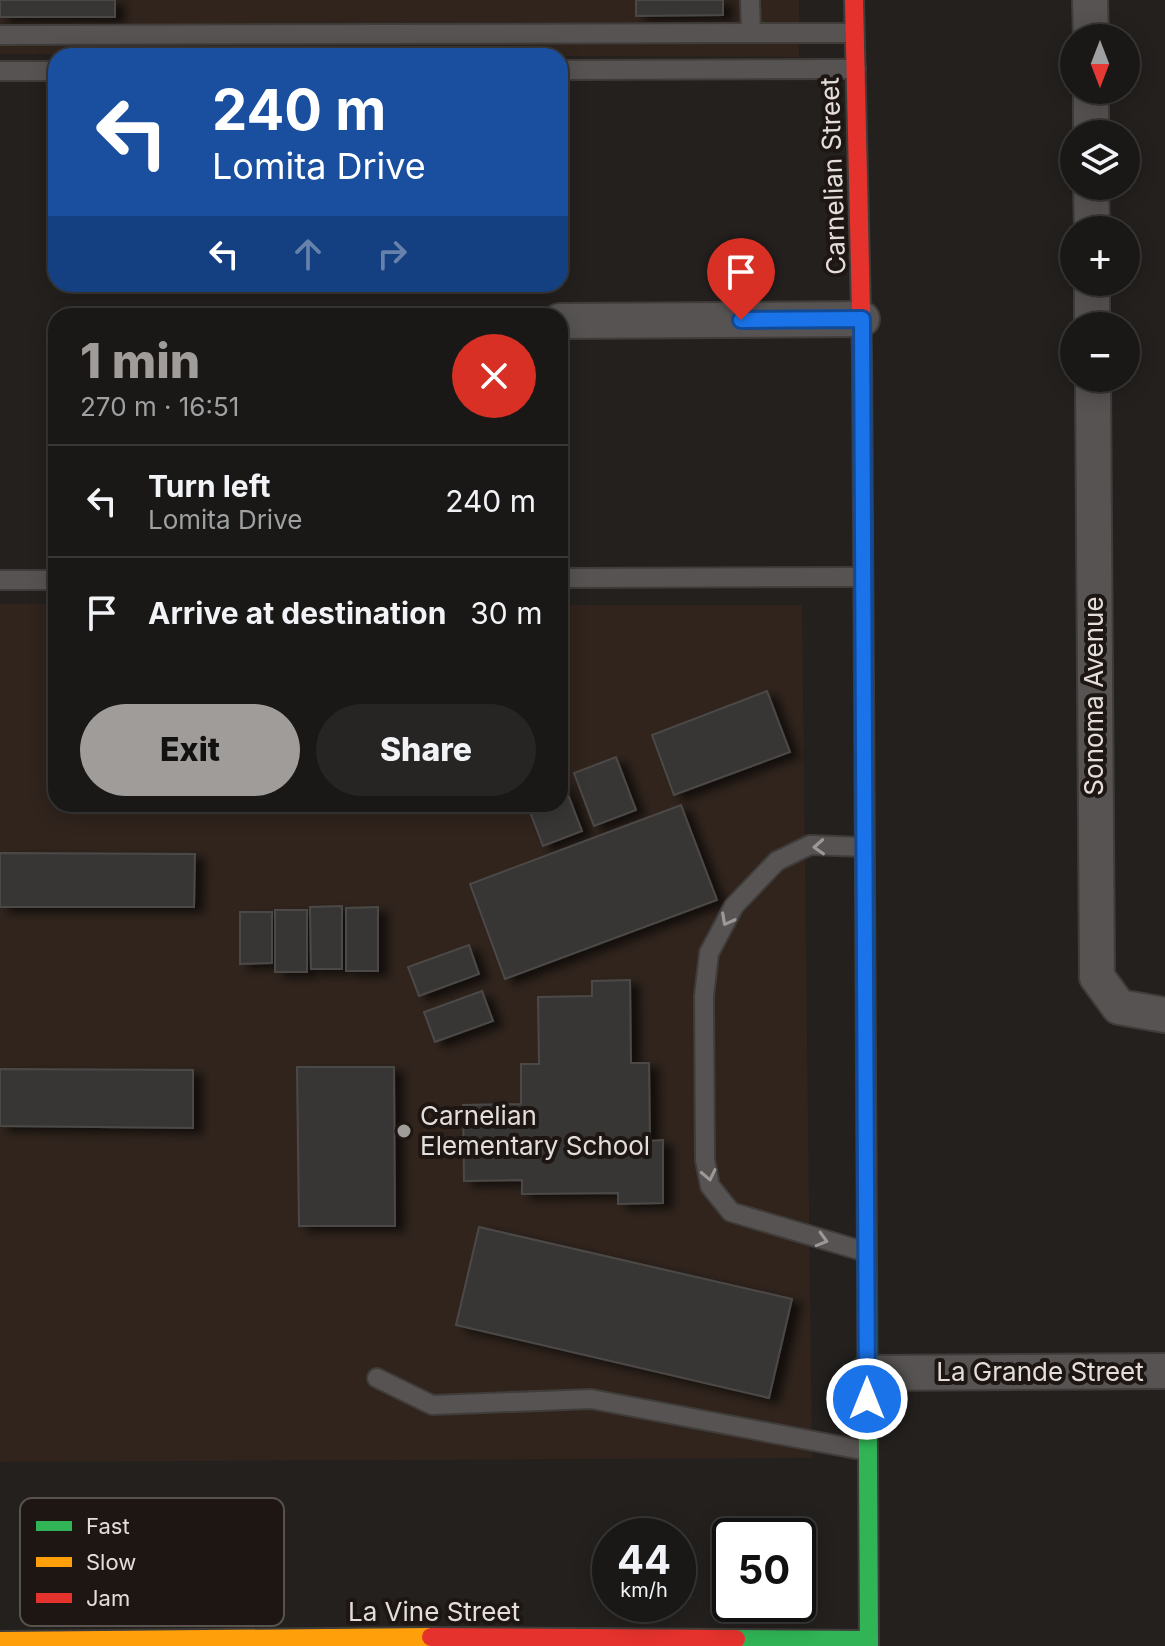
<!DOCTYPE html>
<meta charset="utf-8">
<style>
body{margin:0;font-family:Inter,sans-serif;background:#272523;color:#f1f3f6;height:100vh;display:flex;flex-direction:column;font-size:30px;white-space:nowrap}
*{box-sizing:border-box;margin:0}
p{font-size:26px;color:#9fa0a1}
.icon{flex:none;width:44px;height:44px;fill:none;stroke:currentColor;stroke-width:2;stroke-linecap:round;stroke-linejoin:round}
.map{position:relative;flex:1;overflow:hidden}
.sheet{position:absolute;left:48px;top:308px;width:520px;height:504px;display:flex;flex-direction:column;background:#1a1816;border-radius:24px;box-shadow:0 4px 20px #0003,0 0 0 2px #383735}
.sheet>*{flex:none}
.banner{position:absolute;left:48px;top:48px;width:520px;height:244px;border-radius:24px;box-shadow:0 4px 20px #0003,0 0 0 2px #383735;background:#1a4fa0;color:#fff;overflow:hidden}
.needle{width:52px;rotate:180deg}
.buttons{position:absolute;left:1060px;top:24px;display:grid;gap:16px}
.buttons a{display:grid;place-items:center;width:80px;height:80px;border-radius:50%;background:#1a1816;box-shadow:0 4px 20px #0003,0 0 0 2px #383735;font-size:40px}
.speed{position:absolute;left:592px;top:1518px;display:flex;gap:16px;font-size:40px;font-weight:700;text-align:center}
.speed>*{display:grid;place-content:center;width:104px;height:104px;border-radius:50%;background:#1a1816;box-shadow:0 4px 20px #0003,0 0 0 2px #383735;line-height:1}
.speed small{font-size:20px;font-weight:400}
.speed .limit{border:4px solid #111;border-radius:12px;background:#fff;color:#111}
.pin{position:absolute;display:grid;place-items:center;width:68px;height:68px;color:#fff;margin:-82px -34px;border-radius:50% 50% 50% 0;rotate:-45deg;box-shadow:0 0 8px #0007}
.pin .icon{rotate:45deg}
.me{position:absolute;width:88px;margin:-44px;rotate:0deg;stroke-linejoin:round;filter:drop-shadow(0 0 6px #0008)}
.turn{display:flex;align-items:center;gap:28px;height:168px;padding:0 32px;font-size:36px}
.turn .icon{width:104px;height:104px;stroke-width:2.5}
.turn b{display:block;font-size:56px;line-height:68px}
.lanes{display:flex;align-items:center;height:76px;padding:0 32px;background:#0003;justify-content:center;gap:40px;direction:ltr}
.lanes .off{opacity:.35}
.round{display:grid;place-items:center;flex:none;width:84px;height:84px;border-radius:42px;background:#272523}
.overview{display:flex;align-items:center;justify-content:space-between;height:136px;padding:0 32px}
h1{font-size:48px;font-weight:800;line-height:60px;color:#a09c99}
.primary-button{display:flex;gap:16px;margin-top:auto;padding:16px 32px}
.primary-button a{flex:1;height:92px;border-radius:48px;background:#a09c99;color:#111;font-size:32px;font-weight:800;line-height:92px;text-align:center}
.primary-button a+a{background:#272523;color:#f1f3f6}
ul{padding:0;list-style:none}
li{display:flex;align-items:center;gap:24px;height:112px;padding:0 32px;border-top:2px solid #383735}
li div{flex:1}
li b{display:block;font-size:30px}
li em{font-style:normal}
.map>svg:first-child{display:block}
.built{fill:#30241d}
.building{fill:#393635;stroke:#4c4947;stroke-width:2;filter:url(#shadow)}
.lines{fill:none;stroke-linecap:round;stroke-linejoin:round}
.lane-casing{stroke:#3f3c3a;stroke-width:22}
.street-casing{stroke:#3f3c3a;stroke-width:38}
.fast-casing{stroke:#3f3c3a;stroke-width:22}
.slow-casing{stroke:#3f3c3a;stroke-width:22}
.jam-casing{stroke:#3f3c3a;stroke-width:22}
.lane{stroke:#565352;stroke-width:18}
.street{stroke:#565352;stroke-width:34}
.fast{stroke:#30b455;stroke-width:18}
.slow{stroke:#ff9f0a;stroke-width:18}
.jam{stroke:#e5322d;stroke-width:18}
.oneway{stroke:#9c9896}
.route-casing{stroke:#114b97;stroke-width:20}
.route{stroke:#1a73e8;stroke-width:14}
.poi-dot{fill:#a09c99;stroke:#1d1612;stroke-width:3}
.labels{text-anchor:middle;stroke-width:8;stroke-linejoin:round;paint-order:stroke}
.street-label{font-size:26px;fill:#e3dedb;stroke:#1d1612}
.poi-label{font-size:26px;fill:#e3dedb;stroke:#1d1612;text-anchor:start}
.key{fill:#1d1612;stroke:#58524e;stroke-width:2}
.key-label{font-size:22px;fill:#e3dedb}
</style>
<div class="map">
<svg width="1165" height="1646" viewBox="0 0 1165 1646">
<defs>
<filter id="shadow"><feDropShadow dx="9" dy="5" stdDeviation="4" flood-color="#0009"/></filter>
</defs>
<rect width="100%" height="100%" fill="#23201e"/>
<g class="built">
<polygon points="0,0 799,0 799,57 0,54"/>
<polygon points="0,604 56,604 56,804 560,804 560,605 802,605 812,1458 0,1462"/>
</g>
<g class="building">
<rect x="0" y="0" width="115" height="17"/>
<polygon points="636,0 723,0 723,15 636,16"/>
<polygon points="767,691 790,752 674,795 652,735"/>
<polygon points="616,757 636,810 594,826 574,773"/>
<polygon points="562,779 582,831 543,846 527,804 560,804"/>
<polygon points="681,805 717,900 505,979 470,884"/>
<polygon points="0,853 195,854 194,907 0,907"/>
<polygon points="342,906 342,969 311,969 310,907"/>
<polygon points="378,907 378,971 346,971 346,908"/>
<rect x="275" y="910" width="32" height="62"/>
<polygon points="240,912 272,912 272,963 240,964"/>
<polygon points="469,945 479,974 419,996 408,967"/>
<polygon points="630,980 631,1063 649,1063 650,1141 663,1140 663,1203 618,1204 618,1193 522,1194 522,1180 464,1181 463,1105 521,1104 521,1064 539,1064 538,997 592,996 592,981"/>
<polygon points="482,991 493,1021 435,1042 424,1012"/>
<polygon points="297,1067 394,1067 395,1226 299,1226"/>
<polygon points="0,1069 193,1070 193,1128 0,1126"/>
<polygon points="479,1227 792,1299 769,1398 456,1325"/>
</g>
<g class="lines">
<g class="lane-casing">
<g id="lane">
<polyline points="750,0 751,33 854,33"/>
<polyline points="0,35 751,33"/>
<polyline points="560,70 856,69"/>
<polyline points="0,71 56,71"/>
<polyline points="560,578 863,577"/>
<polyline points="0,580 56,580"/>
<polyline points="864,847 810,845 777,861 734,906 709,953 704,996 705,1160 710,1186 731,1212 866,1252"/>
<polyline points="377,1378 432,1405 591,1399 867,1451"/>
</g>
</g>
<g class="street-casing">
<g id="street">
<polyline points="1090,0 1091,38"/>
<polyline points="1091,90 1091,134"/>
<polyline points="1091,186 1092,230"/>
<polyline points="1092,282 1092,326"/>
<polyline points="560,321 862,319"/>
<polyline points="1093,378 1097,977 1119,1007 1165,1015"/>
<polyline points="867,1373 1165,1371"/>
</g>
</g>
<g class="fast-casing">
<g id="fast">
<polyline points="864,687 869,1646"/>
<polyline points="736,1639 869,1640"/>
</g>
</g>
<g class="slow-casing">
<g id="slow">
<polyline points="862,357 864,687"/>
<polyline points="0,1641 431,1637"/>
</g>
</g>
<g class="jam-casing">
<g id="jam">
<polyline points="854,0 862,357"/>
<polyline points="431,1637 736,1639"/>
</g>
</g>
<use href="#lane" class="lane"/>
<use href="#street" class="street"/>
<use href="#fast" class="fast"/>
<use href="#slow" class="slow"/>
<use href="#jam" class="jam"/>
</g>
<defs><path id="oneway-chevron" d="M-2-3.5L2.5 0L-2 3.5" fill="none" stroke-width="1.6" stroke-linecap="round" stroke-linejoin="round" transform="scale(2)"/></defs>
<g class="oneway">
<use href="#oneway-chevron" transform="translate(819 847) rotate(177)"/>
<use href="#oneway-chevron" transform="translate(727 920) rotate(118)"/>
<use href="#oneway-chevron" transform="translate(709 1175) rotate(78)"/>
<use href="#oneway-chevron" transform="translate(822 1240) rotate(16)"/>
</g>
<g class="lines">
<g class="route-casing">
<polyline id="route" points="741,320 862,319 867,1399"/>
</g>
<use href="#route" class="route"/>
</g>
<circle class="poi-dot" cx="404" cy="1131" r="8"/>
<g class="labels">
<g class="street-label">
<text transform="translate(833 176) rotate(-92)" y="9">Carnelian Street</text>
<text transform="translate(1094 696) rotate(-90)" y="9">Sonoma Avenue</text>
<text x="1040" y="1381">La Grande Street</text>
<text x="434" y="1621">La Vine Street</text>
</g>
<g class="poi-label">
<text x="420" y="1125">Carnelian<tspan x="420" dy="30">Elementary School</tspan></text>
</g>
</g>
<rect x="20" y="1498" width="264" height="128" rx="12" class="key"/>
<rect x="36" y="1521" width="36" height="10" fill="#30b455"/>
<rect x="36" y="1557" width="36" height="10" fill="#ff9f0a"/>
<rect x="36" y="1593" width="36" height="10" fill="#e5322d"/>
<g class="key-label">
<text x="86" y="1534">Fast</text>
<text x="86" y="1570">Slow</text>
<text x="86" y="1606">Jam</text>
</g>
</svg>
<div class="buttons">
<a><svg class="needle" viewBox="-14 -14 28 28"><path d="M0-13l5 13h-10z" fill="#e53935"/><path d="M0 13l5-13h-10z" fill="#9fa0a1"/></svg></a>
<a><svg class="icon" aria-label="layers" viewBox="0 0 24 24"><path d="M12 4l9 5-9 5-9-5zM3 14l9 5 9-5"/></svg></a>
<a>+</a>
<a>−</a>
</div>
<div class="speed"><div>44<small>km/h</small></div><div class="limit">50</div></div>
<div class="pin" style="left:741px;top:320px;background:#d93025"><svg class="icon" aria-label="arrive" viewBox="0 0 24 24"><path d="M6 21V4h12l-3 4 3 4H6"/></svg></div>
<svg class="me" style="left:867px;top:1399px" viewBox="-20 -20 40 40"><circle r="17" fill="#1a73e8" stroke="#fff" stroke-width="3"/><path d="M0-11L8 9 0 5-8 9z" fill="#fff"/></svg>
<div class="banner">
<div class="turn"><svg class="icon" aria-label="left" viewBox="0 0 24 24"><path d="M17 20v-9H6M10 6l-5 5 5 5"/></svg><div><b>240 m</b>Lomita Drive</div></div>
<div class="lanes"><svg class="icon" aria-label="left" viewBox="0 0 24 24"><path d="M17 20v-9H6M10 6l-5 5 5 5"/></svg><svg class="icon off" aria-label="ahead" viewBox="0 0 24 24"><path d="M12 20V5M6 11l6-6 6 6"/></svg><svg class="icon off" aria-label="right" viewBox="0 0 24 24"><path d="M7 20v-9h11M14 6l5 5-5 5"/></svg></div>
</div>
<section class="sheet">
<div class="overview"><div><h1>1 min</h1><p>270 m · 16:51</p></div><a class="round" style="background:#d93025;color:#fff"><svg class="icon" aria-label="close" viewBox="0 0 24 24"><path d="M6 6l12 12M18 6L6 18"/></svg></a></div>
<ul>
<li><svg class="icon" aria-label="left" viewBox="0 0 24 24"><path d="M17 20v-9H6M10 6l-5 5 5 5"/></svg><div><b>Turn left</b><p>Lomita Drive</p></div><em>240 m</em></li>
<li><svg class="icon" aria-label="arrive" viewBox="0 0 24 24"><path d="M6 21V4h12l-3 4 3 4H6"/></svg><div><b>Arrive at destination</b></div><em>30 m</em></li>
</ul>
<div class="primary-button"><a>Exit</a><a>Share</a></div>
</section>
</div>
